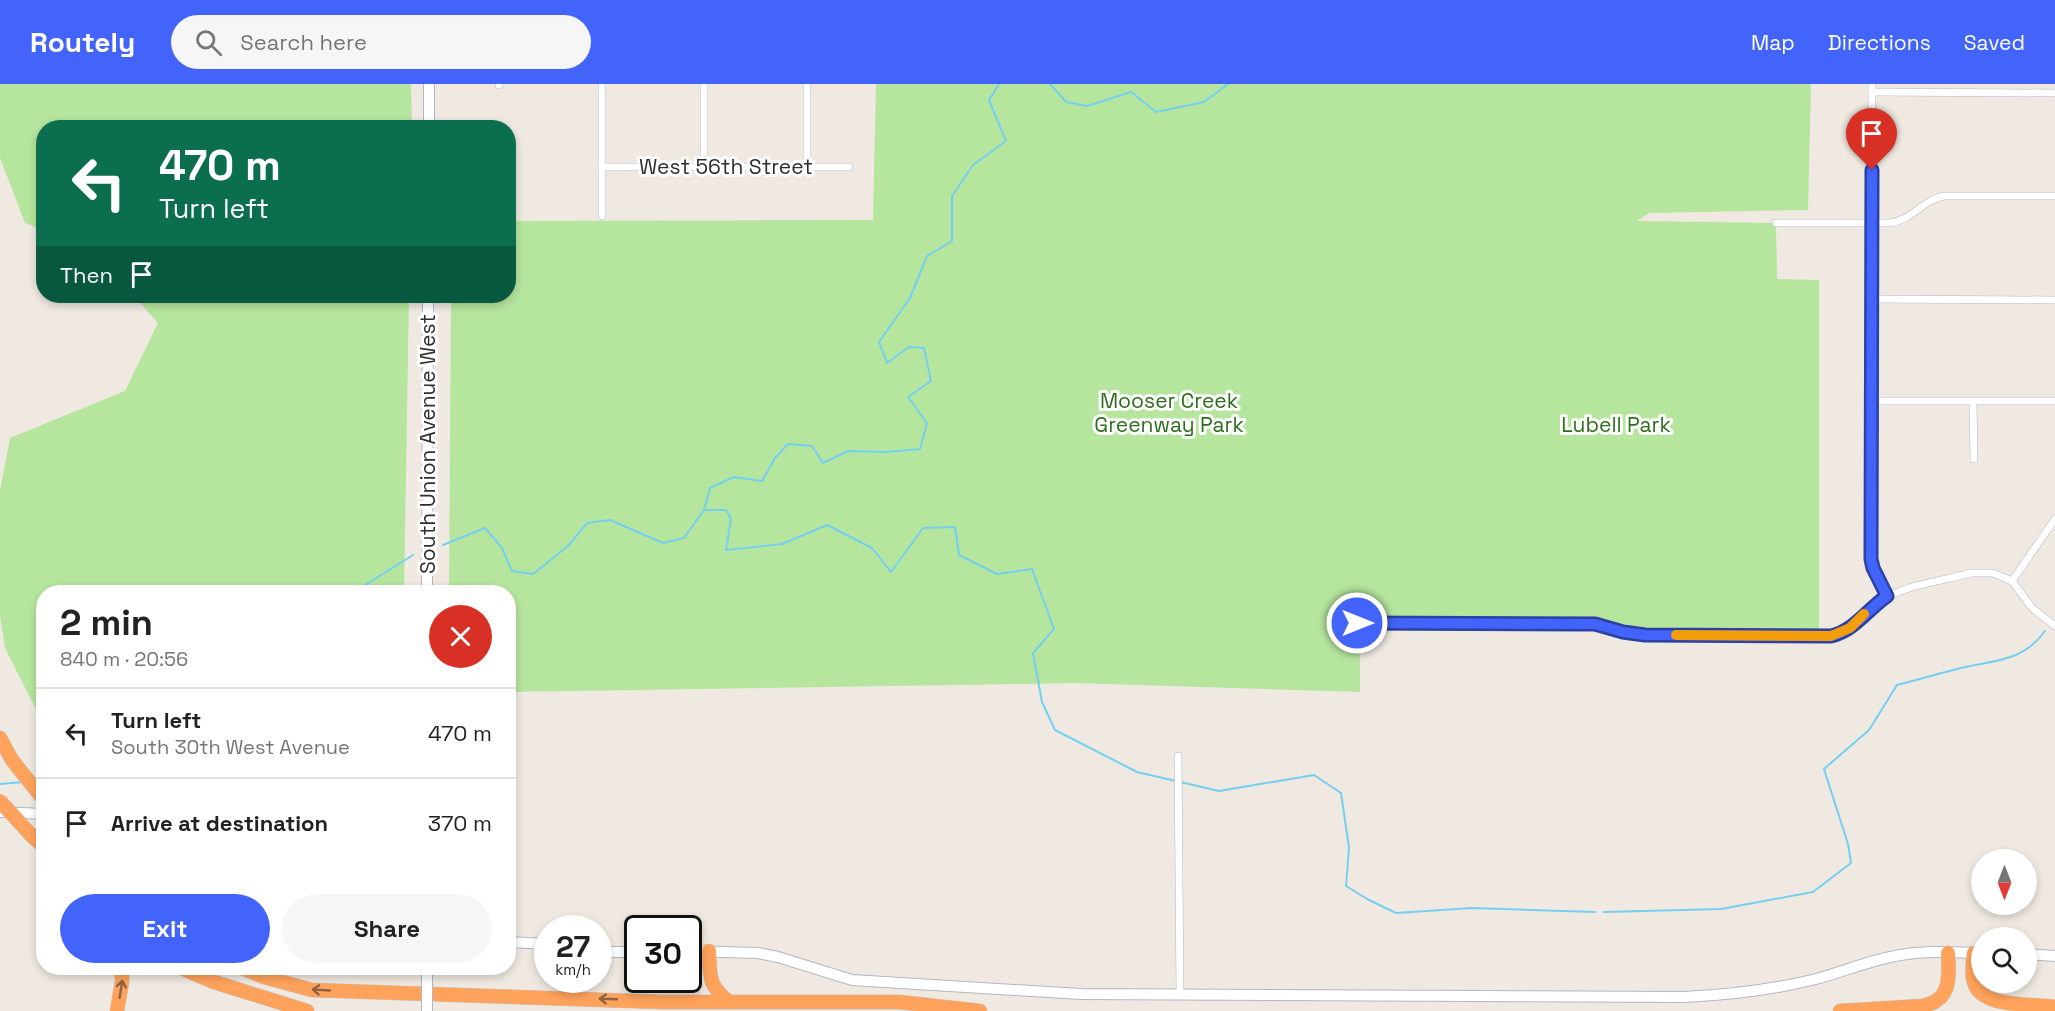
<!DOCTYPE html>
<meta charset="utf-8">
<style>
body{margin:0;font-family:"Space Grotesk",sans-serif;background:#f6f6f6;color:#222;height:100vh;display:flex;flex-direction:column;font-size:22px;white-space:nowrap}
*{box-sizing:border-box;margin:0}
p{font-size:20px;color:#767676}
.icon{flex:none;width:33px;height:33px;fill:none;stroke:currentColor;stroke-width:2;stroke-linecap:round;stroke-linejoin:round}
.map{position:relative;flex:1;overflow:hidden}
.panel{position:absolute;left:36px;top:501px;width:480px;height:390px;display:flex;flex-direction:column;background:#fff;border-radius:24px;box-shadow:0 3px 9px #0003}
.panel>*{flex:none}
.guide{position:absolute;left:36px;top:36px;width:480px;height:183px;border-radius:24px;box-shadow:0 3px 9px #0003;background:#0b6e4f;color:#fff;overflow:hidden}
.needle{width:39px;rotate:180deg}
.buttons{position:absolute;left:1971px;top:765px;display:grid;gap:12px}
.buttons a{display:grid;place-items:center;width:66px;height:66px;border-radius:50%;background:#fff;box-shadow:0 3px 9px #0003;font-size:30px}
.speed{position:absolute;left:534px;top:831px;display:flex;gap:12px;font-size:30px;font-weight:700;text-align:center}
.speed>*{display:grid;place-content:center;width:78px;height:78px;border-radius:50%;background:#fff;box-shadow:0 3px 9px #0003;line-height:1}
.speed small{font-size:15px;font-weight:400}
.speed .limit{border:3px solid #111;border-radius:9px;background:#fff;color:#111}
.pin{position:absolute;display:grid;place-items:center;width:51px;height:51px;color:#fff;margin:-62px -26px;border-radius:50% 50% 50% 0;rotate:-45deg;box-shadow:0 0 6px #0007}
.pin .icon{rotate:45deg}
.me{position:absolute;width:66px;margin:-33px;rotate:90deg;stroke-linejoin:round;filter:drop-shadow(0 0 4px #0008)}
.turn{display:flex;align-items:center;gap:21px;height:126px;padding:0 24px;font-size:27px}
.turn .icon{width:78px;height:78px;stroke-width:2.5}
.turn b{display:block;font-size:42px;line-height:51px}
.then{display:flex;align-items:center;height:57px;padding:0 24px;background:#0003;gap:12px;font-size:22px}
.round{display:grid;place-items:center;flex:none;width:63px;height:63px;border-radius:32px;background:#f6f6f6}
.head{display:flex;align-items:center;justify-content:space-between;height:102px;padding:0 24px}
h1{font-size:36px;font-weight:700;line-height:45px}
.button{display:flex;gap:12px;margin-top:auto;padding:12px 24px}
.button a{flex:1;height:69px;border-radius:36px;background:#4264fb;color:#fff;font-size:24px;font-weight:700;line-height:69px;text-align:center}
.button a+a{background:#f6f6f6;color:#222}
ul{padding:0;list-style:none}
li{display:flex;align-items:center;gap:18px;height:90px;padding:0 24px;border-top:2px solid #e0e0e0}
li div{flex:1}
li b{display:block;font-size:22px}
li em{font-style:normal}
header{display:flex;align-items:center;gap:36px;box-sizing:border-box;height:84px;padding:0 30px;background:#4264fb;color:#fff}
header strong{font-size:28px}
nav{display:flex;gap:33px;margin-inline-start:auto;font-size:21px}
.search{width:420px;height:54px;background:#f6f6f6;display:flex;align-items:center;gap:15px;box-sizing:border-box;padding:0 21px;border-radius:33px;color:#767676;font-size:22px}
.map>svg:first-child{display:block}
.green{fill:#b6e59e}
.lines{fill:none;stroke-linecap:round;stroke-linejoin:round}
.stream{stroke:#75cff0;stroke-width:2}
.street-casing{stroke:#b4b7c1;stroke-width:8}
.secondary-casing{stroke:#b4b7c1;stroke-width:12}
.highway-casing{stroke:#c9c9c9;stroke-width:15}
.street{stroke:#fff;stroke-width:7}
.secondary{stroke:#fff;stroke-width:10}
.highway{stroke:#ffa35c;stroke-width:14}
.secondary-bridge-casing{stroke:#b4b7c1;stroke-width:12;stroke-linecap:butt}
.highway-bridge-casing{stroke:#c9c9c9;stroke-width:15;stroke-linecap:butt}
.secondary-bridge{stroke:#fff;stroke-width:10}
.highway-bridge{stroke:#ffa35c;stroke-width:14}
.oneway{stroke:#8c6343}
.route-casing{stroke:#2b41a3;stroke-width:15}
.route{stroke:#4264fb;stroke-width:10}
.slow{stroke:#f59e0b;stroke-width:10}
.labels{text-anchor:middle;stroke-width:6;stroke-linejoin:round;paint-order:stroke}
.street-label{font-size:21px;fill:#2e2e2e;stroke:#fff}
.park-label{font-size:21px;fill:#2c6e1b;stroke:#fff}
</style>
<header>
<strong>Routely</strong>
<div class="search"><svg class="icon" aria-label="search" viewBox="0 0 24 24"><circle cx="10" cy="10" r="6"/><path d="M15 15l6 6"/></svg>Search here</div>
<nav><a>Map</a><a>Directions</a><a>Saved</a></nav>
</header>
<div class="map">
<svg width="2055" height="927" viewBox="0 0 2055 927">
<rect width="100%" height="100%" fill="#efe9e1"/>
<g class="green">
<polygon points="0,0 411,0 412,43 44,44 43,146 25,139 0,74"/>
<polygon points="876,0 1811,0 1808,126 1649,129 1637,137 1776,139 1777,195 1819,196 1819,547 1686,547 1637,544 1360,539 1360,608 1075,599 509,608 508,508 449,508 451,212 508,212 509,137 873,136"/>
<polygon points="134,212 409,212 404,508 44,508 43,639 5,564 0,532 0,407 10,354 125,307 158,239"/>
</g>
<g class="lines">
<g class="stream">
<polyline points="1050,0 1066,18 1087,22 1131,8 1156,28 1204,18 1228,0"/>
<polyline points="704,426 726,426 731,435 726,466 782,460 827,441 872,464 891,488 923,444 955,443 959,471 997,490 1032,485 1054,545 1033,569 1042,618 1055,646 1137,688 1219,707 1314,691 1341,709 1349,764 1346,802 1367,815 1396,829 1472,824 1595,828"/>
<polyline points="443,461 485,444 502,464 512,487 533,490 568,462 587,439 610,436 663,459 684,454 704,426 710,404 734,393 762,397 775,374 788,360 812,362 823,379 848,367 887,368 920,365 927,339 908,313 931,297 924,264 909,263 887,279 879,258 910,214 927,172 952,157 952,112 973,81 1006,57 989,16 999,0"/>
<polyline points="354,508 413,471"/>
<polyline points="0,700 23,698"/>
<path d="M1604,828L1721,825L1813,808L1851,779L1848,760L1824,685L1869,646L1897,601C1917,596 1937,590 1957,585C1992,576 2022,579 2045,547"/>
</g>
<g class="street-casing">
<g id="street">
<polyline points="602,0 602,132"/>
<polyline points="1872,0 1871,475 1873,484 1887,512"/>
<polyline points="499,1 499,0"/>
<polyline points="1872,8 2055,9"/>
<polyline points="602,83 849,83"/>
<polyline points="704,83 704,0"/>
<polyline points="807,83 807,0"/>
<path d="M1776,139H1890C1912,136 1923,116 1944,112H2055"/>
<polyline points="1872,215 2055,216"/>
<polyline points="1872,317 2055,317"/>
<polyline points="1973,318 1974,375"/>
<polyline points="2012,497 2055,435"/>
<path d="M1357,539L1595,540L1623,548L1645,551L1831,552C1856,547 1867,522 1889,512C1914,500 1944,496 1971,489H1993L2012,497L2032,524L2055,542"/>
<polyline points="1178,672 1180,911"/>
</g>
</g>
<g class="secondary-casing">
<g id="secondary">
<polyline points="429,44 429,0"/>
<polyline points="427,508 428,212"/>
<polyline points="0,728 44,730"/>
<polyline points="508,858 548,860"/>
<path d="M688,867L758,869L778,873L852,896L1081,910L1684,913C1729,911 1772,906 1816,895C1842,888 1868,877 1895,872C1922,866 1953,868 1982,869"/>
<polyline points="598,868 638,868"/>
<polyline points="2026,870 2055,872"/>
<polyline points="427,884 427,893"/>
</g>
</g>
<g class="highway-casing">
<g id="highway">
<polyline points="0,654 12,676 44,716"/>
<polyline points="30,750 44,763"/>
<path d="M709,867C710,893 708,901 729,918"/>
<path d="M1974,869C1973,878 1971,889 1974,898C1981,925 2032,919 2055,923"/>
<polyline points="181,884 214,898 307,927"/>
<polyline points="242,884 264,893 312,906 661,918 899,918 980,927"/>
<polyline points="117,927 122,898 122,884"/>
<path d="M1840,927L1922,922C1952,917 1949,893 1948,869"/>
</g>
</g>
<use href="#street" class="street"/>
<use href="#secondary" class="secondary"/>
<use href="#highway" class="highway"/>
<g class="secondary-bridge-casing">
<polyline id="secondary-bridge" points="427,893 427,927"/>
</g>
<g class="highway-bridge-casing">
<polyline id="highway-bridge" points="0,717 30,750"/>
</g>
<use href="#secondary-bridge" class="secondary-bridge"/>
<use href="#highway-bridge" class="highway-bridge"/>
</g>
<defs><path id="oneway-shaft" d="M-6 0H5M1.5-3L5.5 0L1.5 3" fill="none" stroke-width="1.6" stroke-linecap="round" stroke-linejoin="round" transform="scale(1.5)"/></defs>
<g class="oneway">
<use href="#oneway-shaft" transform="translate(121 905) rotate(-81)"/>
<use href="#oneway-shaft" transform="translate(321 906) rotate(-177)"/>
<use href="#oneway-shaft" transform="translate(608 915) rotate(-178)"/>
</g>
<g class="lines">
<g class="route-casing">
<path id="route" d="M1357,539L1595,540L1623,548L1645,551L1831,552C1854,547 1868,525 1887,512L1873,484L1871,475L1872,86"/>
</g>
<use href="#route" class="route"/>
<polyline class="slow" points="1676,551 1831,552 1850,544 1864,530"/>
</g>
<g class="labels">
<g class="street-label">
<text x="726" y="90">West 56th Street</text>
<text transform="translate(428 360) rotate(-90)" y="7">South Union Avenue West</text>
</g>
<g class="park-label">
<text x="1169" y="324">Mooser Creek<tspan x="1169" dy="24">Greenway Park</tspan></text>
<text x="1616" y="348">Lubell Park</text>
</g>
</g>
</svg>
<div class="buttons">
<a><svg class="needle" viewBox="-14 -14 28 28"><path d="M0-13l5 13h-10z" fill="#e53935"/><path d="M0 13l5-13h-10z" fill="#767676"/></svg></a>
<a><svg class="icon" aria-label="search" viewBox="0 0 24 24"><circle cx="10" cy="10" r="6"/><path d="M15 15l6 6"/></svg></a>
</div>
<div class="speed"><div>27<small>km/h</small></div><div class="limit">30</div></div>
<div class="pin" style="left:1872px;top:86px;background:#d93025"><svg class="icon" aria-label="arrive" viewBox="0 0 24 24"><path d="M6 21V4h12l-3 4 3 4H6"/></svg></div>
<svg class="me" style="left:1357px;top:539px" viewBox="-20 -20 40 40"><circle r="17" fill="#4264fb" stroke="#fff" stroke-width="3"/><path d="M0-11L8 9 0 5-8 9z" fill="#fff"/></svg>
<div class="guide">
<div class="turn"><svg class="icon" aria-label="left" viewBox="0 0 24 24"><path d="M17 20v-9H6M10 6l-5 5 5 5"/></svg><div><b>470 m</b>Turn left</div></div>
<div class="then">Then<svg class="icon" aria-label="arrive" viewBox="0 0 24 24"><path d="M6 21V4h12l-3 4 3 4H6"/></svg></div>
</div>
<section class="panel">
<div class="head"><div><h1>2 min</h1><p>840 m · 20:56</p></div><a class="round" style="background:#d93025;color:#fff"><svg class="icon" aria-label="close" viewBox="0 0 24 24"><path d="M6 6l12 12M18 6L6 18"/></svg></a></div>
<ul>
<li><svg class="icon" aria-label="left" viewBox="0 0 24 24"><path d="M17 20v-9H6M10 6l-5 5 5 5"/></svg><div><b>Turn left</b><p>South 30th West Avenue</p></div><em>470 m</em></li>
<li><svg class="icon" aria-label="arrive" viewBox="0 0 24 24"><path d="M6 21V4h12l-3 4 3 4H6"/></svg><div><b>Arrive at destination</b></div><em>370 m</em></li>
</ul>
<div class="button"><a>Exit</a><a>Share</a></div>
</section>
</div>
